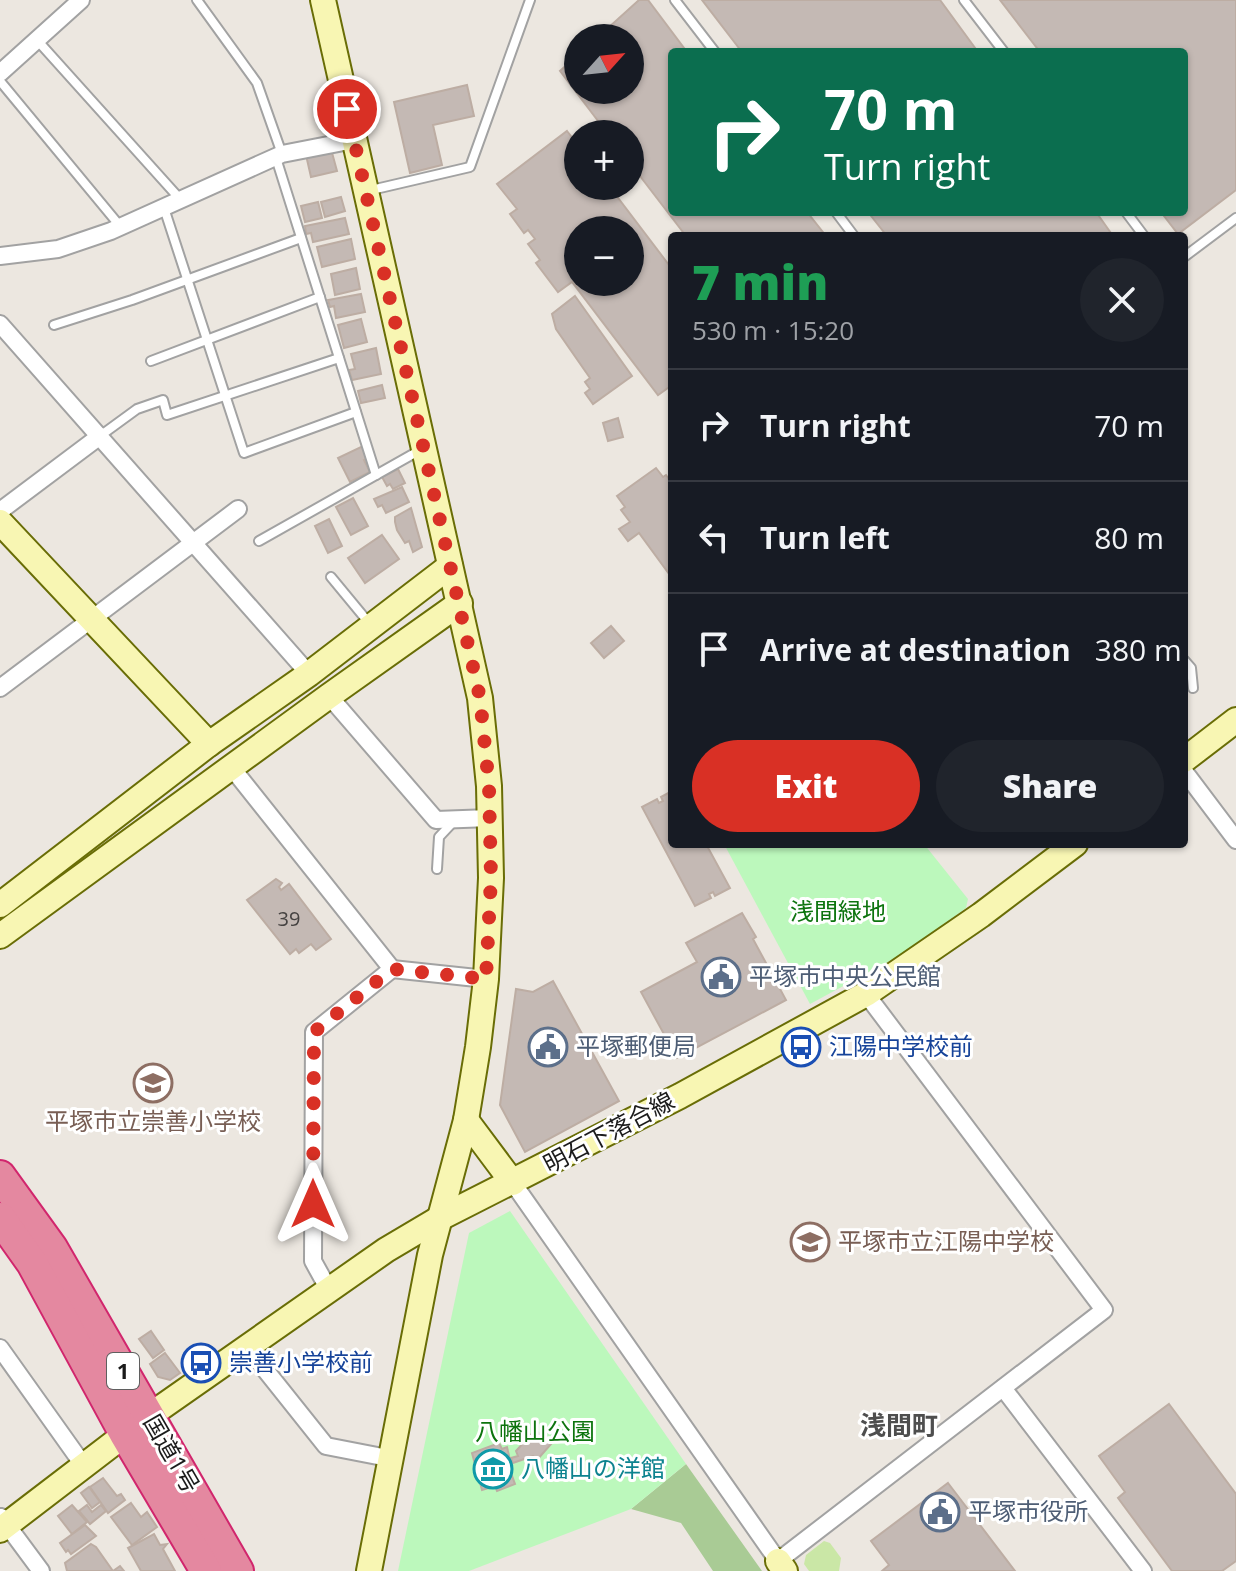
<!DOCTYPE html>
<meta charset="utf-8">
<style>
body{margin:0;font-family:"Open Sans","Noto Sans JP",sans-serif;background:#20242c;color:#f1f3f6;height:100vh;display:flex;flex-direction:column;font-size:30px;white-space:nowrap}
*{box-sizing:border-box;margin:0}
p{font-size:26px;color:#9ea1a6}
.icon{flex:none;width:44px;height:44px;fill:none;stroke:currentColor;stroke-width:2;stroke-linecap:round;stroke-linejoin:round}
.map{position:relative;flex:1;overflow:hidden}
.side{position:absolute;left:668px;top:232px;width:520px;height:616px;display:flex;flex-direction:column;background:#171b24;border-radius:8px;box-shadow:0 2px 6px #0004}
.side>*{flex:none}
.guide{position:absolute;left:668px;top:48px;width:520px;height:168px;border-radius:8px;box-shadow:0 2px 6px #0004;background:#0b6e4f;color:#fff;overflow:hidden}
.needle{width:52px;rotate:63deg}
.buttons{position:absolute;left:564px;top:24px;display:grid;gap:16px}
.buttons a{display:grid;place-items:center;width:80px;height:80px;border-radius:50%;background:#171b24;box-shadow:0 2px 6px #0004;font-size:40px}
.pin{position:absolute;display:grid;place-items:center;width:68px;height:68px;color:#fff;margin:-34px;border:4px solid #fff;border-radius:50%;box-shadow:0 2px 8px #0007}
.me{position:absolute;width:88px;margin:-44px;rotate:0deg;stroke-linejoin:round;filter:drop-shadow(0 0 6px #0008)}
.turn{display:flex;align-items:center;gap:28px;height:168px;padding:0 24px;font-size:36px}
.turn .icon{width:104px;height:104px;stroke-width:2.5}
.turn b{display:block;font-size:56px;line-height:68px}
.round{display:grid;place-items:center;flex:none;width:84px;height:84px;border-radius:42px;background:#20242c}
.summary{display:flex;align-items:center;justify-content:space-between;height:136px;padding:0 24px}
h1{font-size:48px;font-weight:800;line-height:60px;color:#1e9e55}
.action{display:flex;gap:16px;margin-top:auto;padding:16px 24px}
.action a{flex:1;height:92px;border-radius:48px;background:#d93025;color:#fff;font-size:32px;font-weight:800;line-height:92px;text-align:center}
.action a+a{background:#20242c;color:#f1f3f6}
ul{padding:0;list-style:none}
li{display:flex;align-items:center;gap:24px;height:112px;padding:0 24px;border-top:2px solid #363941}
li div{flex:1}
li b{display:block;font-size:30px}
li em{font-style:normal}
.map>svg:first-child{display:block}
.grass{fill:#cae7a6}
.forest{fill:#a9cb95}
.park{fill:#bcf8bc}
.building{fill:#c4b9b4;stroke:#bdada3;stroke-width:2;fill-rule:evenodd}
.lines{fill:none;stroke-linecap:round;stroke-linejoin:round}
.lane-casing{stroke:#a2a2a2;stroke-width:12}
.street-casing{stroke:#a2a2a2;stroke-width:20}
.secondary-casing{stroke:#696d06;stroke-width:28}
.highway-casing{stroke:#d1266d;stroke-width:34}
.lane{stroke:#fff;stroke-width:8}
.street{stroke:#fff;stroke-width:16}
.secondary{stroke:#f8f6b3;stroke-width:24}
.highway{stroke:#e488a0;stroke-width:30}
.route{stroke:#d93025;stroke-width:14;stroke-dasharray:0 25.2}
.labels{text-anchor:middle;stroke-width:6;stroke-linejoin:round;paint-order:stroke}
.number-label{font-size:20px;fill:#454241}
.shield{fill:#fff;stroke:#5f5f5f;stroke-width:2}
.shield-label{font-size:22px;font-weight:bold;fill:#1b1b1b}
.park-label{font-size:24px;fill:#0d740e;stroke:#fff}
.service-label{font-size:24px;fill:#4e5e75;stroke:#fff;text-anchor:start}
.transit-label{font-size:24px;fill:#164399;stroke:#fff;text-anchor:start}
.education-label{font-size:24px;fill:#785e54;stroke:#fff}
.street-label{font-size:24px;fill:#1b1b1b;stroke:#fff}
.culture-label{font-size:24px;fill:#0d838f;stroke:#fff;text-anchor:start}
.neighbourhood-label{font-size:26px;font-weight:bold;fill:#4e4e4e;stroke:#fff}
</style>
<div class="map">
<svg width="1236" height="1571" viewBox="0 0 1236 1571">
<rect width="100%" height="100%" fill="#ece7e0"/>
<polygon class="grass" points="824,1541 830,1543 841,1558 839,1571 809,1571 804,1564 806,1555"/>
<polygon class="forest" points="686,1464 762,1571 713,1571 681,1523 631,1509"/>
<g class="park">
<polygon points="724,844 924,844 968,899 966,908 899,956 810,1004"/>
<polygon points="510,1211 686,1464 631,1509 469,1571 398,1571 469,1233"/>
</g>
<g class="building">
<polygon points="639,0 648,0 687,52 672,52 672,212 807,212 826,236 686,236 630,163 630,134 608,134 560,71 578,55 578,90 630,90 630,38 597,38"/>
<polygon points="702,0 940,0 978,52 742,52"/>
<polygon points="1000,0 1236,0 1236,190 1178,234 1161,212 1184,212 1184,52 1040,52"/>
<polygon points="467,85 474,116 433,125 442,165 410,173 394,102"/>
<path d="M567,131L578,145V186H609L672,269V385L658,395L572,282L558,292L536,263L540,260L528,244L535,239L528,230L524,233L510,214L517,209L497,184ZM578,230H630V282H578Z"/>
<polygon points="331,149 337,171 311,177 306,155"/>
<polygon points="341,197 345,211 325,217 321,202"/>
<polygon points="318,202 322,218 305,222 301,206"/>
<polygon points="868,212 1096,212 1113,236 887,236"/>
<polygon points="345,218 349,234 313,242 311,233 306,234 305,226"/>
<polygon points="351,239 355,259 322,267 317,247"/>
<polygon points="356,268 360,289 335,295 331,274"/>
<polygon points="361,294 365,312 336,318 334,306 330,307 328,300"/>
<polygon points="575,296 632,376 593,404 585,393 590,389 585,382 590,378 556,329 552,314"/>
<polygon points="361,319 367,342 344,348 338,325"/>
<polygon points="376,348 381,374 352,380 349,370 355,369 351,354"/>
<polygon points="382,385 385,398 361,403 358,391"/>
<polygon points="618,418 623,437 608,441 603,423"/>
<polygon points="363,446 368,458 364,460 370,472 350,482 338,458"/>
<polygon points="656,468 663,477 666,475 672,483 672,578 639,533 628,541 619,529 630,522 621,510 625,507 617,496"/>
<polygon points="398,469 405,483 393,489 390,484 387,486 382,477"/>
<polygon points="402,487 409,502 386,513 382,505 378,507 374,499"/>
<polygon points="353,498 368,526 351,535 336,507"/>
<polygon points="411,508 422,547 413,552 409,541 405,543 397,530 395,522 395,517"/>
<polygon points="329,519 342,546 328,553 315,526"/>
<polygon points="382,535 399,559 365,583 348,558"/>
<polygon points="611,626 624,641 604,658 591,643"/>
<polygon points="672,791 672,844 706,844 730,888 715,896 713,892 709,894 711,898 695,906 642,807 657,799 659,803 663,801 661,797"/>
<polygon points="276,879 282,883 279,887 281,890 289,884 331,939 316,950 311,944 299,953 296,949 290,954 247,900"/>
<polygon points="742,913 756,937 753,939 786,1000 677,1058 641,992 697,962 686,943"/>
<polygon points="553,981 619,1101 525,1152 500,1105 516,989 533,992"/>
<polygon points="151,1331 164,1350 153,1358 139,1339"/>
<polygon points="165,1353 180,1373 170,1380 158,1377 150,1364"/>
<polygon points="1169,1404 1236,1494 1236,1561 1222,1571 1172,1571 1118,1498 1125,1492 1099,1456"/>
<polygon points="535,1430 552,1443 537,1460 533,1456 513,1463 511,1458 518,1456 516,1451"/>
<polygon points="499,1443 502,1449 507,1447 511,1464 508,1465 515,1484 497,1491 495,1486 482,1490 472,1453"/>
<polygon points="103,1478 117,1496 121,1494 125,1500 108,1513 90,1487"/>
<polygon points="948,1483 1015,1571 882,1571 889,1565 871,1541"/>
<polygon points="89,1487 100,1502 92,1508 81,1493"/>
<polygon points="131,1503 141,1517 147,1512 157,1527 132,1545 111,1517"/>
<polygon points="72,1505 87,1522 72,1534 58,1516"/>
<polygon points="87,1505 92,1512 101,1505 106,1511 90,1524 79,1511"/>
<polygon points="85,1525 96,1536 71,1554 68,1550 66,1552 60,1543"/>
<polygon points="154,1534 160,1545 167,1544 163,1549 175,1571 141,1571 128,1548"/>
<polygon points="91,1544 96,1547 113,1571 120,1566 124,1571 67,1571 65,1563"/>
</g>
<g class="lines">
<g class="lane-casing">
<g id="lane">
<polyline points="197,0 257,83 282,154"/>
<polyline points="675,0 715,52"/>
<polyline points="964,0 1004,52"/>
<polyline points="37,40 180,199"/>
<polyline points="0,81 120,226"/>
<polyline points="276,158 376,475"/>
<polyline points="367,191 470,167 530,0"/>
<polyline points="164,208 244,453 356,412"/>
<polyline points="836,212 854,236"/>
<polyline points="1126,212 1144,236"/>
<polyline points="1184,257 1236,218"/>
<polyline points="54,325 132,300 301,238"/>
<polyline points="151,361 320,297"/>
<polyline points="100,436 137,409 163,400 167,415 339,358"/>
<polyline points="259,541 422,449"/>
<polyline points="331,577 369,623"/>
<polyline points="1184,660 1191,668 1193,688"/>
<polyline points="437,869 439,837 455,820"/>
</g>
</g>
<g class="street-casing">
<g id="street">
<polyline points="0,73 81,0"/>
<polyline points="0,256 58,249 111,231 282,154 354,140"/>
<polyline points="0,324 309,674"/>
<polyline points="0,511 100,436"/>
<polyline points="0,688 238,509"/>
<polyline points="329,696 436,820 490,818"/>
<polyline points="232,768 392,969 314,1032 313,1261 329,1290"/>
<polyline points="1184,771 1236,840"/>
<polyline points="392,969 486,979"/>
<polyline points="513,1183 778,1561 1104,1310 866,994"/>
<polyline points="247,1347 326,1446 393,1459"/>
<polyline points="0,1348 84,1466"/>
<polyline points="1003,1388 1143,1571"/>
<polyline points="1,1517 41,1571"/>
</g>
</g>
<g class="secondary-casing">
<g id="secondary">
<polyline points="323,0 480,698 489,786 491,878 486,979 478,1047 466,1120 430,1255 369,1571"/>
<polyline points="0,522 209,744"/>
<polyline points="1184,760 1236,720"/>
<polyline points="0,905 209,744 309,674 450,566"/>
<polyline points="0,936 329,696 460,603"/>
<polyline points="466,1120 513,1183"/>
<polyline points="0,1530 149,1416 386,1250 440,1218 680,1096 866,994 981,915 1075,844"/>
<polyline points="778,1561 785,1571"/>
</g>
</g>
<g class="highway-casing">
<g id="highway">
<polyline points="0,1176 52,1248 238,1571"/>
<polyline points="0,1218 32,1263 125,1434 206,1571"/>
</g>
</g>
<use href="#lane" class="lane"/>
<use href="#street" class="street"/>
<use href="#secondary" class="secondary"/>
<use href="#highway" class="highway"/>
</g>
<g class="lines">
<polyline class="route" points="313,1204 314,1032 392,969 486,979 491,878 489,786 480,698 347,109"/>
</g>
<defs>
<g id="civic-ring" transform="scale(2)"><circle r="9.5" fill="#fff" stroke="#5c6f8a" stroke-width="1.5"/><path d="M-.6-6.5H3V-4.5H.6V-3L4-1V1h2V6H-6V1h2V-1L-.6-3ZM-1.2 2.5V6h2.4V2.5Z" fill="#5c6f8a"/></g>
<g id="bus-ring" transform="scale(2)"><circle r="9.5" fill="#fff" stroke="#1a4fb4" stroke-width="1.5"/><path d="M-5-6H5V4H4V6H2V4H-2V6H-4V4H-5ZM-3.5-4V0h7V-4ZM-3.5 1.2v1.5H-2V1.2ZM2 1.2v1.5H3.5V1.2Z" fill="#1a4fb4"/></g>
<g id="school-ring" transform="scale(2)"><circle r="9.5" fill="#fff" stroke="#8d6e63" stroke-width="1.5"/><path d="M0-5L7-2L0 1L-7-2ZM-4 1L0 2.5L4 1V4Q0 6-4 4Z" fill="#8d6e63"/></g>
<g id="museum-ring" transform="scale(2)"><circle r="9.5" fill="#fff" stroke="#0f9aa8" stroke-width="1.5"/><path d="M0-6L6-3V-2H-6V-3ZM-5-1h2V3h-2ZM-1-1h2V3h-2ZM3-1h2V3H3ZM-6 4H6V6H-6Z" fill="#0f9aa8"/></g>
</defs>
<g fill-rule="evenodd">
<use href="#civic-ring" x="721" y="977"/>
<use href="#civic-ring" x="548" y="1047"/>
<use href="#bus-ring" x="801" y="1047"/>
<use href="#school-ring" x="153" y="1083"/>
<use href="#school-ring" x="810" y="1242"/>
<use href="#bus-ring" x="201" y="1363"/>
<use href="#museum-ring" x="493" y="1469"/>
<use href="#civic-ring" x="940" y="1512"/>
</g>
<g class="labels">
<g class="number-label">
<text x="289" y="926">39</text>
</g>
<rect class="shield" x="107" y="1353" width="32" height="36" rx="6"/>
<g class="shield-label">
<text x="123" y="1379">1</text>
</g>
<g class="park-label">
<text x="838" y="920">浅間緑地</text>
<text x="535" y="1440">八幡山公園</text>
</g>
<g class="service-label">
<text x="749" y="985">平塚市中央公民館</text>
<text x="576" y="1055">平塚郵便局</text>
<text x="968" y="1520">平塚市役所</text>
</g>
<g class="transit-label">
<text x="829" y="1055">江陽中学校前</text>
<text x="229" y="1371">崇善小学校前</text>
</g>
<g class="education-label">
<text x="153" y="1130">平塚市立崇善小学校</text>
<text x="838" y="1250" text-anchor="start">平塚市立江陽中学校</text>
</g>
<g class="street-label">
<text transform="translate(609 1133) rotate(-28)" y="8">明石下落合線</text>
<text transform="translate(171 1454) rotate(60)" y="8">国道1号</text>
</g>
<g class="culture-label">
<text x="521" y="1477">八幡山の洋館</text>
</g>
<g class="neighbourhood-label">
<text x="899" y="1435">浅間町</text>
</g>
</g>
</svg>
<div class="buttons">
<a><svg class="needle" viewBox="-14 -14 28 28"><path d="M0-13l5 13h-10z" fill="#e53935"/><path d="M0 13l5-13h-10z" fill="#9ea1a6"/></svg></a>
<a>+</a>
<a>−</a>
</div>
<div class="pin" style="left:347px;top:109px;background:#d93025"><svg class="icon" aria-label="arrive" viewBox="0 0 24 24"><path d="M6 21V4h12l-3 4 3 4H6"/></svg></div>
<svg class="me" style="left:313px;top:1204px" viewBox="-20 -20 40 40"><path d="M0-17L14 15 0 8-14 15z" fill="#d93025" stroke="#fff" stroke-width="4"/></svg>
<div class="guide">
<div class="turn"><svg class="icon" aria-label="right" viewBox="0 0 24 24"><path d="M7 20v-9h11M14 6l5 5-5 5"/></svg><div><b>70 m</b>Turn right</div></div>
</div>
<section class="side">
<div class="summary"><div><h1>7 min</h1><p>530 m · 15:20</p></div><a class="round"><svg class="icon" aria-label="close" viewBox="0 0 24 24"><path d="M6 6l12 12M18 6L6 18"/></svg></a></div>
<ul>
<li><svg class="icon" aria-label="right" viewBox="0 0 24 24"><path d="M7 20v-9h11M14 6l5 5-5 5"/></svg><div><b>Turn right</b></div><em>70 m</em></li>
<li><svg class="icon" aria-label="left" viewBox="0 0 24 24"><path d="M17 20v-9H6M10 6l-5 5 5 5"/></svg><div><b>Turn left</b></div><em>80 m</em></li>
<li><svg class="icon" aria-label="arrive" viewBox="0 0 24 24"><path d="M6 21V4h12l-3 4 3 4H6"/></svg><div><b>Arrive at destination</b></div><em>380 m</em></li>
</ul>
<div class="action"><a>Exit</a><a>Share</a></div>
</section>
</div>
